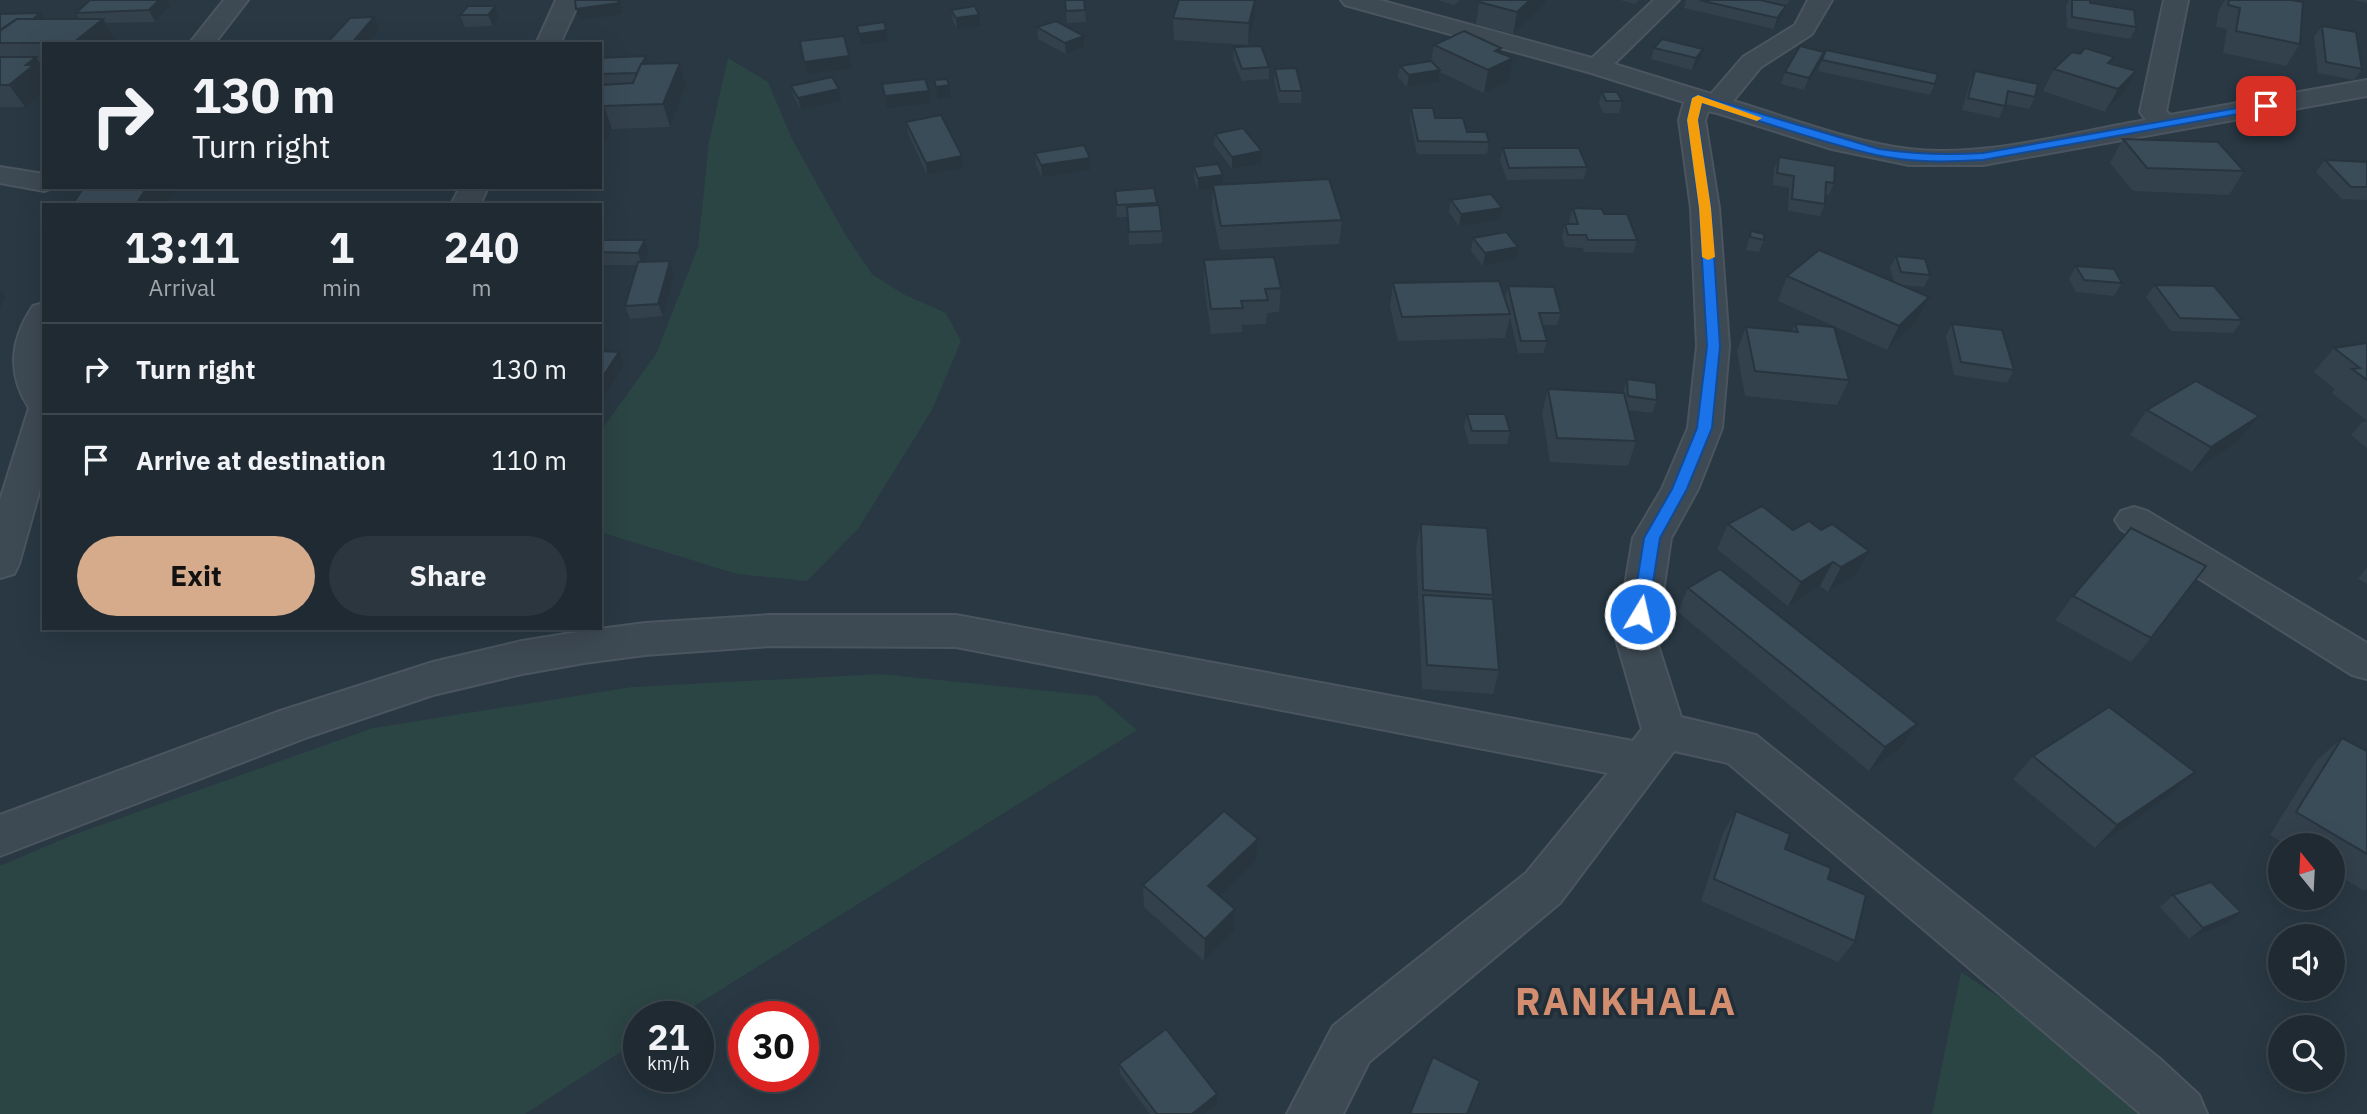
<!DOCTYPE html>
<style>
body{margin:0;font-family:"IBM Plex Sans",sans-serif;background:#2c363e;color:#f1f3f6;height:100vh;display:flex;flex-direction:column;font-size:26px;white-space:nowrap}
*{box-sizing:border-box;margin:0}
p{font-size:23px;color:#a1a7ac}
.icon{flex:none;width:38px;height:38px;fill:none;stroke:currentColor;stroke-width:2;stroke-linecap:round;stroke-linejoin:round}
.map{position:relative;flex:1;overflow:hidden}
.details{position:absolute;left:42px;top:203px;width:560px;height:427px;display:flex;flex-direction:column;background:#1f2a32;border-radius:0px;box-shadow:0 7px 28px #0002,0 0 0 2px #3c464d}
.details>*{flex:none}
.guide{position:absolute;left:42px;top:42px;width:560px;height:147px;border-radius:0px;box-shadow:0 7px 28px #0002,0 0 0 2px #3c464d;background:#1f2a32;color:#f1f3f6;overflow:hidden}
.needle{width:46px;rotate:342deg}
.tools{position:absolute;left:2268px;top:833px;display:grid;gap:14px}
.tools a{display:grid;place-items:center;width:77px;height:77px;border-radius:50%;background:#1f2a32;box-shadow:0 7px 28px #0002,0 0 0 2px #3c464d;font-size:35px}
.speed{position:absolute;left:623px;top:1001px;display:flex;gap:14px;font-size:35px;font-weight:700;text-align:center}
.speed>*{display:grid;place-content:center;width:91px;height:91px;border-radius:50%;background:#1f2a32;box-shadow:0 7px 28px #0002,0 0 0 2px #3c464d;line-height:1}
.speed small{font-size:18px;font-weight:400}
.speed .limit{border:10px solid #d22;background:#fff;color:#111}
.pin{position:absolute;display:grid;place-items:center;width:60px;height:60px;color:#fff;margin:-30px;border-radius:14px;box-shadow:0 4px 10px #0006}
.me{position:absolute;width:77px;margin:-38px;rotate:9deg;stroke-linejoin:round;filter:drop-shadow(0 0 5px #0008)}
.turn{display:flex;align-items:center;gap:24px;height:147px;padding:0 35px;font-size:32px}
.turn .icon{width:91px;height:91px;stroke-width:2.5}
.turn b{display:block;font-size:49px;line-height:60px}
.eta{display:flex;justify-content:space-evenly;align-items:center;height:119px;text-align:center}
.eta b{font-size:42px;font-weight:700;line-height:49px}
.primary-button{display:flex;gap:14px;margin-top:auto;padding:14px 35px}
.primary-button a{flex:1;height:80px;border-radius:42px;background:#d6ab8b;color:#111;font-size:28px;font-weight:700;line-height:80px;text-align:center}
.primary-button a+a{background:#2c363e;color:#f1f3f6}
ul{padding:0;list-style:none}
li{display:flex;align-items:center;gap:21px;height:91px;padding:0 35px;border-top:2px solid #3c464d}
li div{flex:1}
li b{display:block;font-size:26px}
li em{font-style:normal}
.map>svg:first-child{display:block}
.green{fill:#2b4444}
.lines{fill:none;stroke-linecap:round;stroke-linejoin:round}
.minor-casing{stroke:#4a555f;stroke-width:4}
.minor{fill:#3d4953;fill-rule:evenodd}
.wall{fill:#33414d}
.shaded-wall{fill:#29353e}
.building{fill:#3b4c59;stroke:#29353e;stroke-width:2}
.route{fill:#1a73e8;stroke:#114b97;stroke-width:2}
.slow{fill:#f59e0b}
.labels{text-anchor:middle;stroke-width:7;stroke-linejoin:round;paint-order:stroke}
.near-district-label{font-size:38px;font-weight:bold;letter-spacing:2px;fill:#d38d6f;stroke:#212e38}
</style>
<div class="map">
<svg width="2367" height="1114" viewBox="0 0 2367 1114">
<rect width="100%" height="100%" fill="#293843"/>
<g class="green">
<polygon points="728,58 768,82 792,139 845,234 872,274 903,294 946,313 961,341 932,410 858,529 807,581 737,574 600,532 600,432 656,354 698,247 709,142"/>
<polygon points="881,674 1097,696 1137,730 677,1017 639,1017 639,1040 525,1114 0,1114 0,866 70,836 373,728 632,687"/>
<polygon points="1961,972 2081,1051 2145,1114 1932,1114"/>
</g>
<g class="lines">
<g class="minor-casing">
<g id="minor">
<polygon points="224,0 248,0 214,44 189,44"/>
<polygon points="556,0 580,0 560,44 536,44"/>
<path d="M1341,0H1379L1592,58L1654,0H1679L1614,64L1711,94L1743,57L1795,25L1808,0H1832L1812,34L1761,67L1733,101C1790,118 1849,141 1908,149C1986,158 2069,133 2146,120L2140,112L2164,0H2188L2166,111L2170,115L2367,80V96L1983,165H1909L1832,149L1717,113L1708,111L1705,120L1719,208L1729,346L1722,428L1698,489L1671,538L1656,639L1681,717L1756,735L2159,1058L2199,1095L2207,1114H2141L1728,763L1674,751L1560,903L1369,1062L1343,1114H1287L1333,1026L1526,873L1608,773L956,647L770,646L645,655L584,663L522,674L433,695L308,737L0,856V815L277,712L433,662L522,641L584,631L645,623L770,615H956L1633,741L1642,729L1616,639L1633,538L1662,489L1688,428L1697,346L1691,208L1679,120L1684,102L1588,72L1345,5Z"/>
<polygon points="0,167 44,174 44,187 55,187 44,191 0,183"/>
<polygon points="460,187 488,187 480,205 451,205"/>
<path d="M44,303V475L19,564L14,574L0,578V500L29,408C7,374 10,340 33,306Z"/>
<polygon points="2134,507 2147,511 2367,643 2367,679 2352,675 2121,529 2115,520 2121,511"/>
</g>
</g>
<use href="#minor" class="minor"/>
</g>
<g class="wall">
<polygon points="1065,0 1085,10 1086,22 1067,23"/>
<polygon points="1179,0 1255,0 1255,17 1248,45 1174,40 1173,18"/>
<polygon points="1437,0 1460,0 1454,5"/>
<polygon points="1482,0 1546,0 1545,4 1513,34 1476,24 1479,2"/>
<polygon points="1620,0 1639,0 1635,4"/>
<polygon points="1686,0 1760,0 1765,1 1766,0 1790,0 1785,7 1782,17 1774,29 1684,8"/>
<polygon points="2069,0 2090,0 2090,3 2136,27 2130,39 2067,28 2066,6"/>
<polygon points="2225,0 2297,0 2300,44 2286,66 2223,53 2227,29 2216,27 2219,10"/>
<polygon points="2354,0 2367,0 2367,3"/>
<polygon points="171,6 155,22 106,23 117,41 113,44 44,44 44,65 41,65 25,107 0,107 0,14 40,13 44,19 79,19 76,13"/>
<polygon points="495,6 499,18 493,26 465,27 460,15"/>
<polygon points="951,10 981,26 957,30 953,21"/>
<polygon points="2322,26 2362,69 2354,80 2318,73 2314,37"/>
<polygon points="1037,27 1084,36 1084,47 1066,54 1038,39"/>
<polygon points="1662,39 1700,61 1692,70 1651,59 1654,48"/>
<polygon points="1434,45 1501,48 1500,53 1513,58 1509,81 1484,93 1440,72 1439,82 1407,87 1398,77 1400,66 1431,61"/>
<polygon points="1234,47 1269,67 1269,79 1242,81 1233,59"/>
<polygon points="1826,50 1935,84 1930,95 1818,71"/>
<polygon points="2114,57 2110,63 2123,94 2105,112 2043,91 2054,69"/>
<polygon points="600,58 649,64 680,63 686,85 670,127 612,129 603,148 600,148"/>
<polygon points="1820,63 1804,90 1781,84 1785,72"/>
<polygon points="1275,69 1302,91 1301,103 1279,103 1274,80"/>
<polygon points="1975,71 2035,97 2029,109 2005,104 1999,118 1962,110 1970,82"/>
<polygon points="791,86 839,89 842,101 801,110 794,97"/>
<polygon points="1602,92 1622,101 1619,113 1603,113 1599,103"/>
<polygon points="1411,108 1489,142 1487,154 1417,154 1410,120"/>
<polygon points="906,122 962,156 964,168 927,175 908,133"/>
<polygon points="1215,134 1261,164 1232,169 1214,145"/>
<polygon points="2123,139 2244,171 2229,195 2133,191 2110,163"/>
<polygon points="1503,148 1587,167 1584,179 1507,180 1500,160"/>
<polygon points="1035,153 1090,158 1090,170 1042,177 1036,165"/>
<polygon points="1779,157 1834,183 1829,195 1826,195 1825,204 1820,216 1788,211 1789,188 1773,185 1774,169"/>
<polygon points="2325,160 2367,162 2367,200 2342,199 2316,172"/>
<polygon points="1194,167 1223,175 1223,185 1342,220 1339,244 1220,250 1212,209 1213,188 1198,190 1194,179"/>
<polygon points="1115,191 1157,203 1162,231 1162,243 1129,245 1128,217 1117,217"/>
<polygon points="1451,200 1502,208 1500,220 1459,226 1449,212"/>
<polygon points="1573,208 1604,214 1637,240 1633,253 1584,252 1583,248 1565,247 1562,236 1565,224 1571,224 1569,221"/>
<polygon points="1751,231 1764,240 1759,252 1746,250"/>
<polygon points="1473,238 1516,259 1483,266 1471,251"/>
<polygon points="645,240 649,253 644,262 670,261 674,273 663,316 630,319 625,306 637,265 600,265 600,244"/>
<polygon points="1896,256 1930,275 1924,287 1901,285 1929,297 1917,321 1887,350 1778,301 1787,276 1894,282 1890,268"/>
<polygon points="1204,260 1281,288 1279,312 1267,313 1266,324 1242,325 1242,332 1211,334 1204,284"/>
<polygon points="2076,266 2122,283 2114,296 2076,292 2069,279"/>
<polygon points="1393,283 1505,299 1508,286 1561,313 1557,325 1542,325 1547,341 1543,353 1518,353 1510,317 1505,338 1398,341 1390,307"/>
<polygon points="2155,285 2242,320 2233,333 2171,331 2146,297"/>
<polygon points="1795,324 1849,380 1837,405 1745,396 1737,351 1746,327 1792,331"/>
<polygon points="1952,324 2014,370 2007,383 1954,375 1946,336"/>
<polygon points="2367,343 2367,421 2332,393 2335,389 2314,372 2334,348"/>
<polygon points="1627,379 1657,400 1652,413 1628,410 1636,441 1628,466 1550,462 1542,413 1548,389 1623,393"/>
<polygon points="2147,410 2259,416 2239,441 2192,472 2130,435"/>
<polygon points="1467,414 1510,431 1507,444 1469,444 1464,427"/>
<polygon points="2367,421 2367,448 2351,435 2362,422"/>
<polygon points="1762,506 1855,575 1828,592 1820,586 1788,606 1717,549 1728,524"/>
<polygon points="1421,524 1493,595 1492,599 1499,670 1493,694 1422,689 1416,548"/>
<polygon points="2367,567 2367,584 2358,579"/>
<polygon points="1688,588 1917,724 1901,748 1869,771 1678,612"/>
<polygon points="2073,596 2151,638 2131,662 2055,620"/>
<polygon points="2342,738 2367,751 2367,889 2364,891 2333,872 2333,845 2287,845 2270,835 2316,761"/>
<polygon points="2033,756 2195,772 2171,795 2095,848 2013,779"/>
<polygon points="1736,811 1785,849 1828,879 1855,941 1838,962 1701,901 1723,833"/>
<polygon points="1258,839 1256,861 1220,896 1234,931 1204,961 1144,907 1143,885"/>
<polygon points="2173,895 2227,924 2189,939 2160,907"/>
<polygon points="1119,1064 1217,1103 1204,1114 1150,1114 1120,1074"/>
</g>
<g class="shaded-wall">
<polygon points="159,0 167,0 171,6 155,22 149,10"/>
<polygon points="620,0 622,14 580,20 576,9"/>
<polygon points="1255,0 1255,17 1248,45 1249,23"/>
<polygon points="1530,0 1546,0 1545,4 1513,34 1517,12"/>
<polygon points="495,6 499,18 493,26 488,15"/>
<polygon points="1786,6 1782,17 1774,29 1777,18"/>
<polygon points="40,13 48,24 19,30"/>
<polygon points="979,15 981,26 957,30 956,18"/>
<polygon points="374,17 379,29 366,44 351,44"/>
<polygon points="103,19 117,41 113,44 73,44"/>
<polygon points="886,30 888,41 861,45 859,34"/>
<polygon points="1084,36 1084,47 1066,54 1065,43"/>
<polygon points="1501,48 1498,66 1513,58 1509,81 1484,93 1488,70 1495,51"/>
<polygon points="1703,49 1700,61 1692,70 1696,58"/>
<polygon points="1824,52 1820,63 1804,90 1809,78"/>
<polygon points="646,56 650,67 639,73"/>
<polygon points="849,56 852,68 807,74 804,62"/>
<polygon points="36,57 44,69 44,92 25,107 9,85 26,65"/>
<polygon points="680,63 686,85 670,127 663,104"/>
<polygon points="1440,70 1439,82 1407,87 1409,75"/>
<polygon points="2136,71 2123,94 2105,112 2118,89"/>
<polygon points="949,85 951,97 938,99 936,87"/>
<polygon points="839,89 842,101 801,110 798,98"/>
<polygon points="929,91 930,103 887,108 885,96"/>
<polygon points="604,106 612,129 603,148 600,140 600,114"/>
<polygon points="1262,151 1261,164 1232,169 1232,157"/>
<polygon points="962,156 964,168 927,175 926,163"/>
<polygon points="1090,158 1090,170 1042,177 1041,165"/>
<polygon points="1223,175 1223,187 1198,190 1198,178"/>
<polygon points="147,187 175,187 165,205 122,205"/>
<polygon points="1502,208 1500,220 1459,226 1461,214"/>
<polygon points="645,240 649,253 642,265 638,253"/>
<polygon points="1518,247 1516,259 1483,266 1485,253"/>
<polygon points="670,261 674,273 663,316 658,304"/>
<polygon points="0,290 5,296 0,308"/>
<polygon points="1929,297 1917,321 1887,350 1899,326"/>
<polygon points="619,352 624,365 600,402 600,381"/>
<polygon points="2259,416 2239,441 2192,472 2211,447"/>
<polygon points="1869,551 1855,575 1828,592 1841,567"/>
<polygon points="1833,562 1820,586 1788,606 1801,582"/>
<polygon points="1917,724 1901,748 1869,771 1885,747"/>
<polygon points="2195,772 2171,795 2095,848 2117,825"/>
<polygon points="1258,839 1256,861 1208,908 1208,886"/>
<polygon points="1235,909 1234,931 1204,961 1205,939"/>
<polygon points="2241,912 2227,924 2189,939 2203,928"/>
<polygon points="1217,1094 1217,1103 1204,1114 1192,1114"/>
</g>
<g class="building">
<polygon points="90,0 159,0 149,10 76,13"/>
<polygon points="575,0 618,0 619,3 576,9"/>
<polygon points="1065,0 1084,0 1085,10 1066,11"/>
<polygon points="1179,0 1255,0 1249,23 1173,18"/>
<polygon points="1482,0 1530,0 1517,12 1479,2"/>
<polygon points="1699,0 1760,0 1786,6 1777,18"/>
<polygon points="2072,0 2090,0 2090,3 2134,10 2136,27 2072,17"/>
<polygon points="2229,0 2291,0 2303,2 2300,44 2236,31 2240,8 2228,5"/>
<polygon points="468,6 495,6 488,15 460,15"/>
<polygon points="975,6 979,15 956,18 951,10"/>
<polygon points="40,13 33,19 17,19 0,30 0,14"/>
<polygon points="374,17 351,44 326,44 350,18"/>
<polygon points="17,19 103,19 73,43 0,43 0,31"/>
<polygon points="1056,21 1084,36 1065,43 1037,27"/>
<polygon points="884,22 886,30 859,34 857,26"/>
<polygon points="2322,26 2356,32 2362,69 2326,62"/>
<polygon points="1464,31 1501,48 1495,51 1513,58 1488,70 1434,45"/>
<polygon points="844,36 849,56 804,62 800,41"/>
<polygon points="1662,39 1703,49 1696,58 1654,48"/>
<polygon points="1261,46 1269,67 1242,69 1234,47"/>
<polygon points="1800,46 1824,52 1809,78 1785,72"/>
<polygon points="2085,48 2114,57 2108,63 2136,71 2118,89 2054,69 2072,52 2080,54"/>
<polygon points="1826,50 1938,74 1935,84 1822,60"/>
<polygon points="646,56 637,73 600,74 600,58"/>
<polygon points="0,57 36,57 26,65 34,65 9,85 0,85"/>
<polygon points="1431,61 1440,70 1409,75 1400,66"/>
<polygon points="680,63 663,104 604,106 600,114 600,85 633,83 641,64"/>
<polygon points="1296,68 1302,91 1280,91 1275,69"/>
<polygon points="1975,71 2038,84 2035,97 2008,91 2005,106 1968,98"/>
<polygon points="832,77 839,89 798,98 791,86"/>
<polygon points="925,79 929,91 885,96 882,84"/>
<polygon points="947,79 949,85 936,87 934,80"/>
<polygon points="1602,92 1617,92 1622,101 1606,101"/>
<polygon points="1411,108 1433,108 1435,118 1463,118 1467,132 1486,132 1489,142 1418,141"/>
<polygon points="941,115 962,156 926,163 906,122"/>
<polygon points="1243,128 1262,151 1232,157 1215,134"/>
<polygon points="2123,139 2218,142 2244,171 2147,168"/>
<polygon points="1084,145 1090,158 1041,165 1035,153"/>
<polygon points="1503,148 1579,148 1587,167 1509,168"/>
<polygon points="1779,157 1835,166 1834,183 1826,182 1825,204 1792,199 1794,176 1777,173"/>
<polygon points="2325,160 2367,162 2367,187 2351,187"/>
<polygon points="1218,164 1223,175 1198,178 1194,167"/>
<polygon points="1329,179 1342,220 1221,226 1213,185"/>
<polygon points="84,187 147,187 137,203 122,205 72,205"/>
<polygon points="1154,188 1157,203 1117,205 1115,191"/>
<polygon points="1491,194 1502,208 1461,214 1451,200"/>
<polygon points="1159,205 1162,231 1129,232 1127,207"/>
<polygon points="1573,208 1602,209 1604,214 1627,214 1637,240 1588,240 1586,235 1568,235 1565,224 1578,224"/>
<polygon points="1751,231 1764,234 1764,240 1750,237"/>
<polygon points="1506,232 1518,247 1485,253 1473,238"/>
<polygon points="603,240 645,240 638,253 600,252 600,244"/>
<polygon points="1819,250 1929,297 1899,326 1787,276"/>
<polygon points="1896,256 1925,259 1930,275 1901,272"/>
<polygon points="1274,257 1281,288 1265,289 1268,300 1241,301 1243,308 1211,309 1204,260"/>
<polygon points="670,261 658,304 625,306 638,262"/>
<polygon points="2076,266 2114,269 2122,283 2084,280"/>
<polygon points="1499,281 1510,314 1402,317 1393,283"/>
<polygon points="2155,285 2214,286 2242,320 2180,318"/>
<polygon points="1508,286 1554,287 1561,313 1539,313 1547,341 1521,341"/>
<polygon points="1795,324 1834,327 1849,380 1755,371 1746,327 1798,332"/>
<polygon points="1952,324 2002,330 2014,370 1961,362"/>
<polygon points="2367,343 2367,380 2352,369 2360,368 2334,348"/>
<polygon points="600,351 619,352 600,381"/>
<polygon points="1627,379 1656,383 1657,400 1628,396"/>
<polygon points="2196,381 2259,416 2211,447 2147,410"/>
<polygon points="1548,389 1624,393 1636,441 1557,438"/>
<polygon points="1467,414 1505,414 1510,431 1472,431"/>
<polygon points="1762,506 1793,530 1809,521 1821,530 1832,524 1869,551 1841,567 1833,562 1801,582 1728,524"/>
<polygon points="1421,524 1487,528 1493,595 1423,590"/>
<polygon points="2131,528 2206,566 2151,638 2073,596"/>
<polygon points="1720,569 1917,724 1885,747 1688,588"/>
<polygon points="1423,595 1493,599 1499,670 1427,665"/>
<polygon points="2109,707 2195,772 2117,825 2033,756"/>
<polygon points="2342,738 2367,751 2367,854 2296,812"/>
<polygon points="1224,811 1258,839 1208,886 1235,909 1205,939 1143,885"/>
<polygon points="1736,811 1790,834 1785,849 1831,868 1828,879 1866,895 1855,941 1714,879"/>
<polygon points="2211,882 2241,912 2203,928 2173,895"/>
<polygon points="1166,1029 1217,1094 1192,1114 1157,1114 1119,1064"/>
<polygon points="1433,1057 1480,1081 1467,1114 1410,1114"/>
</g>
<path class="route" d="M1698,95L1879,149C1913,154 1948,155 1983,153L2266,103L2272,106L2266,109L1983,160C1948,162 1911,163 1876,155C1818,142 1759,120 1702,103L1698,120L1711,208L1720,346L1712,428L1687,489L1660,538L1648,614L1640,620L1632,614L1644,538L1672,489L1697,428L1707,346L1699,208L1687,120L1692,98Z"/>
<polygon class="slow" points="1698,95 1762,118 1757,121 1702,103 1698,120 1711,208 1715,257 1708,260 1702,257 1699,208 1687,120 1692,98"/>
<g class="labels">
<g class="near-district-label">
<text x="1626" y="1015">RANKHALA</text>
</g>
</g>
</svg>
<div class="tools">
<a><svg class="needle" viewBox="-14 -14 28 28"><path d="M0-13l5 13h-10z" fill="#e53935"/><path d="M0 13l5-13h-10z" fill="#a1a7ac"/></svg></a>
<a><svg class="icon" aria-label="sound" viewBox="0 0 24 24"><path d="M4 9h4l5-4v14l-5-4H4zM17 9q2 3 0 6"/></svg></a>
<a><svg class="icon" aria-label="search" viewBox="0 0 24 24"><circle cx="10" cy="10" r="6"/><path d="M15 15l6 6"/></svg></a>
</div>
<div class="speed"><div>21<small>km/h</small></div><div class="limit">30</div></div>
<div class="pin" style="left:2266px;top:106px;background:#d93025"><svg class="icon" aria-label="arrive" viewBox="0 0 24 24"><path d="M6 21V4h12l-3 4 3 4H6"/></svg></div>
<svg class="me" style="left:1640px;top:614px" viewBox="-20 -20 40 40"><circle r="17" fill="#1a73e8" stroke="#fff" stroke-width="3"/><path d="M0-11L8 9 0 5-8 9z" fill="#fff"/></svg>
<div class="guide">
<div class="turn"><svg class="icon" aria-label="right" viewBox="0 0 24 24"><path d="M7 20v-9h11M14 6l5 5-5 5"/></svg><div><b>130 m</b>Turn right</div></div>
</div>
<section class="details">
<div class="eta">
<div><b>13:11</b><p>Arrival</p></div>
<div><b>1</b><p>min</p></div>
<div><b>240</b><p>m</p></div>
</div>
<ul>
<li><svg class="icon" aria-label="right" viewBox="0 0 24 24"><path d="M7 20v-9h11M14 6l5 5-5 5"/></svg><div><b>Turn right</b></div><em>130 m</em></li>
<li><svg class="icon" aria-label="arrive" viewBox="0 0 24 24"><path d="M6 21V4h12l-3 4 3 4H6"/></svg><div><b>Arrive at destination</b></div><em>110 m</em></li>
</ul>
<div class="primary-button"><a>Exit</a><a>Share</a></div>
</section>
</div>
